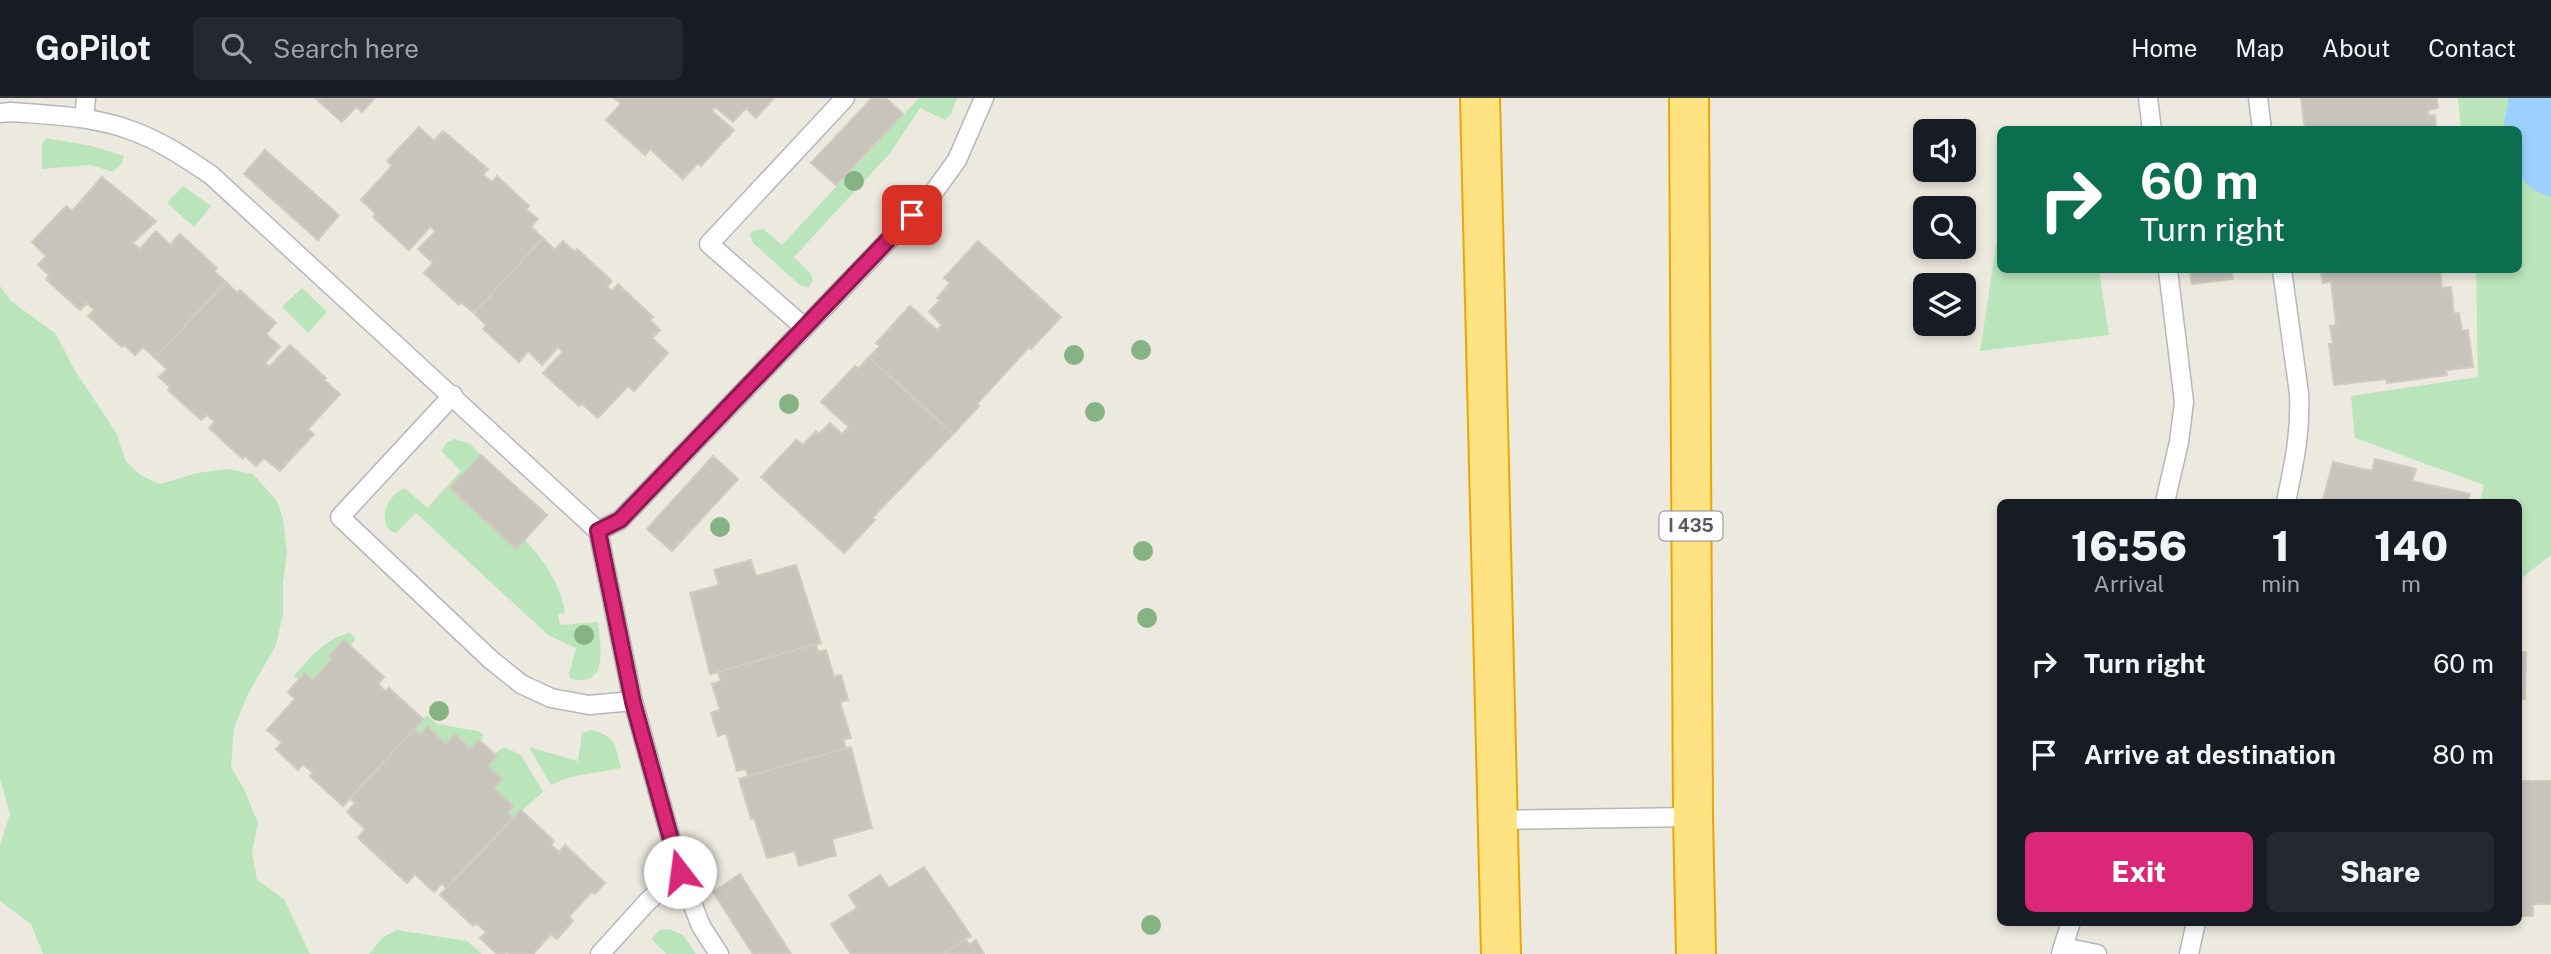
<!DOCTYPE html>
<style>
body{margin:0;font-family:"Public Sans",sans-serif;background:#242831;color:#f1f3f6;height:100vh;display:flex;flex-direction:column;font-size:26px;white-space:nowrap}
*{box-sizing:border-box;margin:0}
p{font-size:23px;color:#9ea1a6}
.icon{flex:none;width:38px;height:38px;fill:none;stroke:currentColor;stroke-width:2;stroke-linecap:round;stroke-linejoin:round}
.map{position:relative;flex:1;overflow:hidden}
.sheet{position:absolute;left:1997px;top:401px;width:525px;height:427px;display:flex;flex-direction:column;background:#171b24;border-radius:10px;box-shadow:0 4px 10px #0003}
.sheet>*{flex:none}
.banner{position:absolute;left:1997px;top:28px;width:525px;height:147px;border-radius:10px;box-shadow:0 4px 10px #0003;background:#0b6e4f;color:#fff;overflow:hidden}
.controls{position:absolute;left:1913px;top:21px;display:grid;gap:14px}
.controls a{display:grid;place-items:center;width:63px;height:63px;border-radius:10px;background:#171b24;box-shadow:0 4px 10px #0003;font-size:35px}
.pin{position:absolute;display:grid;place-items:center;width:60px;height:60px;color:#fff;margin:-30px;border-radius:14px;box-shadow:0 4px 10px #0006}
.me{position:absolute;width:77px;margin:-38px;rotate:345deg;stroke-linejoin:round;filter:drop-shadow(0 0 5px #0008)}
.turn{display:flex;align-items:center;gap:24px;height:147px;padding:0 28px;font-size:32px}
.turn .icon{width:91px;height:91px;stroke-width:2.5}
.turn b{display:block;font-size:49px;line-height:60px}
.eta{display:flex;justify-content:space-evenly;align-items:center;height:119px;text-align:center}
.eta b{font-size:42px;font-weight:800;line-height:49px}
.cta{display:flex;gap:14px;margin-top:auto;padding:14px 28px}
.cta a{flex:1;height:80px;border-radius:10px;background:#db2777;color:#fff;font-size:28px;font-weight:800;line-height:80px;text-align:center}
.cta a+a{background:#242831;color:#f1f3f6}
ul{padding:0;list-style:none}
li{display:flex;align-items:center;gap:21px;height:91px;padding:0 28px}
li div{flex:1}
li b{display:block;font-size:26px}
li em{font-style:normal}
header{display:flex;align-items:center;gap:42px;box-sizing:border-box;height:98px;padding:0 35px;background:#171b24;border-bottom:2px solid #363941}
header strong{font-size:33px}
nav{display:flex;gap:38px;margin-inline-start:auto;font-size:24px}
.search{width:490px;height:63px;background:#242831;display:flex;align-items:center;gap:18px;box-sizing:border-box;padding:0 24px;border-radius:10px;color:#9ea1a6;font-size:26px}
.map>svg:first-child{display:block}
.green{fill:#bae5bb}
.water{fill:#9cd1ff}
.building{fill:#c7c4bc;stroke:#d1cbbd;stroke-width:2}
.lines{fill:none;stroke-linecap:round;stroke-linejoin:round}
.service-casing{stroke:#b5b7bd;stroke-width:21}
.motorway-casing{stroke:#eba700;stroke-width:42}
.service{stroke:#fff;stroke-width:18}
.motorway{stroke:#ffe383;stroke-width:38}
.tree{fill:#86b383}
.route-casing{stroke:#8e194d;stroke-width:18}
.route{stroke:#db2777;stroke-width:12}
.labels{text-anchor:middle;stroke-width:6;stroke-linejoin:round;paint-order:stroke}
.shield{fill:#fff;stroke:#8a8d90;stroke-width:2}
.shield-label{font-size:18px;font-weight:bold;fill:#585c61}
</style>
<header>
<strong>GoPilot</strong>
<div class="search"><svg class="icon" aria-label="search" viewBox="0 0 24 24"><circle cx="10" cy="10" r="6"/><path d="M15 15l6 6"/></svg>Search here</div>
<nav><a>Home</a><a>Map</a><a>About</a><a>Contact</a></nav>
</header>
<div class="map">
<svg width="2551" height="856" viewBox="0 0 2551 856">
<rect width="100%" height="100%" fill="#ece9df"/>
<g class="green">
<polygon points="919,0 957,0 951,16 945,22 920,10 891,54 794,159 811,176 813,183 809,189 801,188 753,145 750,136 754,132 763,131 782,147"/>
<polygon points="2458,0 2551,0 2551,457 2518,483 2518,404 2480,404 2484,387 2355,340 2351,298 2478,279 2476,172 2518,172 2518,32 2461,31"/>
<polygon points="46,40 92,48 124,58 122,65 113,74 91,67 42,71 42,46"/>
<polygon points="183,88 211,108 194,129 167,105"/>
<polygon points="2000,122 2000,172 2099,172 2109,237 1980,253"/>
<polygon points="0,188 11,203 56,236 74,271 117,336 126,364 142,378 160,386 197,375 228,371 253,376 277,403 283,420 287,455 283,484 283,517 276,547 248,596 234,630 231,669 244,691 258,725 252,754 257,782 284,801 310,856 43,856 31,826 0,803 0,747 10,716 0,681"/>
<polygon points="302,190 327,214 308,235 282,209"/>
<path d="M455,341L470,346L481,357L451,390L516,451L525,442C544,462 561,487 565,515L558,516L560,527L598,524C600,548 610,589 571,581L569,576L576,550L548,537L416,415L396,435L390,433C378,418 388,397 405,390L427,410L461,373L441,353L447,344Z"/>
<path d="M350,535L356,541L350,548L344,543L332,561L313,582H299L294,578C311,559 324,541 350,535Z"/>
<polygon points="427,617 437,626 478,633 483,636 482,642 478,642 470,651 455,636 446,646 427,629 420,637 414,631"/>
<path d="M590,632C616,637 615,647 621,670L570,679L551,687L529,649L578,663L582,635Z"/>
<polygon points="504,649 521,657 543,694 513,720 507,715 513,708 494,690 502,681 488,668 494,656"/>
<polygon points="669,831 683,837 696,856 667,856 654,844 652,840 660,832"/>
<polygon points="397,832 467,843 482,856 369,856 383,839"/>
</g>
<path class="water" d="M2509,0H2551V99C2512,87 2518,66 2518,32L2505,31L2504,24Z"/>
<g class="building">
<polygon points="315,0 375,0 362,14 356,9 342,24"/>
<polygon points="614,0 774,0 756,20 746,10 733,24 715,9 712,13 734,32 701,68 698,65 683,81 650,51 645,57 606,22 621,6"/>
<polygon points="872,0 886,0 903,16 836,87 811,65"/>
<polygon points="2301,0 2437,0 2438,10 2428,12 2428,18 2435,17 2436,32 2305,32"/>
<polygon points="419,29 434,43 443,33 488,71 483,77 492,84 497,78 529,108 526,111 538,121 531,129 543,140 474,215 461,204 459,207 424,175 433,165 418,151 435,134 433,131 430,129 409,152 373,119 376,116 361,102 392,68 387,63"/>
<polygon points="265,52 339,117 318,142 244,76"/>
<polygon points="102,79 156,123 133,145 140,151 156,133 170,147 180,136 217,170 214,173 226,184 155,260 143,249 135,257 124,247 122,249 88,218 94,212 87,205 80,212 46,181 49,177 38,167 46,158 32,144 66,108 72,113"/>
<polygon points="543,140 555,152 563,143 575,154 577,151 612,183 607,189 612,193 618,186 653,219 650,222 660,232 652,240 668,255 634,293 628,288 598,320 582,306 579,308 543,275 563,254 558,249 542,267 528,253 519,264 483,231 486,227 474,215"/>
<polygon points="978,143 1061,219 1031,251 1029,249 977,306 979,308 953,336 869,259 880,248 876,245 910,208 937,232 942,227 929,214 940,202 937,200 950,185 944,180"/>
<polygon points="2190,172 2231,172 2233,181 2192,186"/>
<polygon points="2321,172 2440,172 2442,190 2451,189 2454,216 2459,215 2462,233 2468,232 2473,269 2446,272 2447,277 2387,285 2387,281 2334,287 2329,246 2333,246 2330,228 2336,227 2331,183 2323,185"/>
<polygon points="226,184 237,195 240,192 276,225 266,236 280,249 265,265 269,269 290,247 326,280 324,282 340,296 308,331 314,336 280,373 264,360 256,368 245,358 243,361 209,330 215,324 207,317 201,322 168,292 170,289 159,279 167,271 155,260"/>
<polygon points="869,259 953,336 872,420 875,422 844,455 761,379 796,342 803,347 816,333 819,336 830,325 842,336 849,329 821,304 855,268 858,271"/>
<polygon points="481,357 547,417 516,451 450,390"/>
<polygon points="713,358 738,381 672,453 647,431"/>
<polygon points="2375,361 2416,371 2412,383 2470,396 2468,404 2326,404 2323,402 2333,364 2372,373"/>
<polygon points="751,462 756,478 796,467 821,545 710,576 690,495 719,487 714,472"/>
<polygon points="344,542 384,579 378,586 386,594 389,590 423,621 343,708 310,678 313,675 303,666 298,672 276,651 282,645 267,632 295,601 288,594 294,587 305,575 313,582 332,561 329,558"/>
<polygon points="816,546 818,554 826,552 834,579 841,577 848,602 840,604 851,640 843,642 846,650 748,678 746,671 737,673 726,635 718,638 711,615 720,612 712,586 721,583 718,574"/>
<polygon points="2518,554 2526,554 2525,601 2518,601"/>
<polygon points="427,628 446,646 455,636 470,651 479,642 480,643 497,658 488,668 502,681 494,690 513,708 507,715 513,720 447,791 442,785 434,794 415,776 407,785 358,740 365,731 347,714 355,705 350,701 414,631 420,637"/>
<polygon points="851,649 872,730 832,741 836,757 799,768 795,753 767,760 754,720 751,721 739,681"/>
<polygon points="2518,683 2551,683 2551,806 2533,806 2533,818 2518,818"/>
<polygon points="521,712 554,743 551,747 559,754 565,747 605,785 595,796 592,794 569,818 573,823 557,841 551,836 533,856 509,856 507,854 504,856 497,856 480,840 486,834 476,825 473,828 440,797"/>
<polygon points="924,769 971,838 943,856 851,856 831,826 857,810 849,797 880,777 889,790"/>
<polygon points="740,776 791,856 753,856 713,794"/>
<polygon points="966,841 969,847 976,842 984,856 943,856"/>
</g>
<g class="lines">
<g class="service-casing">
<g id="service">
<polyline points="2148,0 2152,32"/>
<polyline points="2258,0 2262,32"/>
<path d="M0,15L11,14C51,17 92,18 130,32C159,42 186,60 211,77L598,433L633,603L680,774L701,828L719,856"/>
<polyline points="84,20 86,0"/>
<path d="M2282,172L2299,295C2301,335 2294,365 2286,404"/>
<polyline points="804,229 709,146 845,0"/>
<polyline points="453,297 340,419 490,561 521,586 551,600 589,607 633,603"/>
<polyline points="2165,404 2179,344 2184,304 2168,172"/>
<polyline points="598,433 620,422 931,98 957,62 984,0"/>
<polyline points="1497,722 1693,719"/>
<polyline points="2063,849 2071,824"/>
<polyline points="600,856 647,804 680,774"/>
<polyline points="2061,856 2063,849 2097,856"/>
<polyline points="2189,856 2196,824"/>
</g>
</g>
<g class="motorway-casing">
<g id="motorway">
<polyline points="1480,0 1501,856"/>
<polyline points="1689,0 1693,719 1696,856"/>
</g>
</g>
<use href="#service" class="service"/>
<use href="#motorway" class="motorway"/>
</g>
<g class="tree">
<circle cx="854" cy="83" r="10"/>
<circle cx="1141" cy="252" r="10"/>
<circle cx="1074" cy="257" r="10"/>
<circle cx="789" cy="306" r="10"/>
<circle cx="1095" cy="314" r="10"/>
<circle cx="720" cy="429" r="10"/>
<circle cx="1143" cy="453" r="10"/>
<circle cx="1147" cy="520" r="10"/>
<circle cx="584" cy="537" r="10"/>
<circle cx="439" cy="613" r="10"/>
<circle cx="1151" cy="827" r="10"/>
</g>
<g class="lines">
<g class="route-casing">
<polyline id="route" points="680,774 633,604 598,433 620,422 912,117"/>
</g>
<use href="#route" class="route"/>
</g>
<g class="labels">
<rect class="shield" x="1659.5" y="413.5" width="63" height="29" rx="5"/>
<g class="shield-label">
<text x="1691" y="434">I 435</text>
</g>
</g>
</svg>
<div class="controls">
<a><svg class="icon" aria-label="sound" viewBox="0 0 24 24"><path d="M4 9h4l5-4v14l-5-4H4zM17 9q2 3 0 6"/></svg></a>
<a><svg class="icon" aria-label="search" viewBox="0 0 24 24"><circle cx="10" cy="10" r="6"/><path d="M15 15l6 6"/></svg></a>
<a><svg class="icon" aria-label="layers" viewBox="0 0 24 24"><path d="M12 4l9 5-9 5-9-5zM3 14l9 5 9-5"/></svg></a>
</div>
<div class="pin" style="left:912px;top:117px;background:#d93025"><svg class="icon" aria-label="arrive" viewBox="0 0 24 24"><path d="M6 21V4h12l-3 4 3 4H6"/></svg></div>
<svg class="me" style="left:680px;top:774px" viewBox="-20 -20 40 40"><circle r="19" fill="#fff"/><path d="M0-13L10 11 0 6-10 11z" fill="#db2777"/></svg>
<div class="banner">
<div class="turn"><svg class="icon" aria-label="right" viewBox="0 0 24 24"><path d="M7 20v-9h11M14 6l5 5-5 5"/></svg><div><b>60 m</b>Turn right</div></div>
</div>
<section class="sheet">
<div class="eta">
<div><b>16:56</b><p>Arrival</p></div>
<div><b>1</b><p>min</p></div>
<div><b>140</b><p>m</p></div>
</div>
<ul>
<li><svg class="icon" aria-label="right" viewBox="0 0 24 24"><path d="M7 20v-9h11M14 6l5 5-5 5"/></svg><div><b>Turn right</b></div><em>60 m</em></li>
<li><svg class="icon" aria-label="arrive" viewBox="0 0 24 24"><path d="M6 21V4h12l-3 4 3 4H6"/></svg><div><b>Arrive at destination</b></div><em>80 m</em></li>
</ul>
<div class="cta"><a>Exit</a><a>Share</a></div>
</section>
</div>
